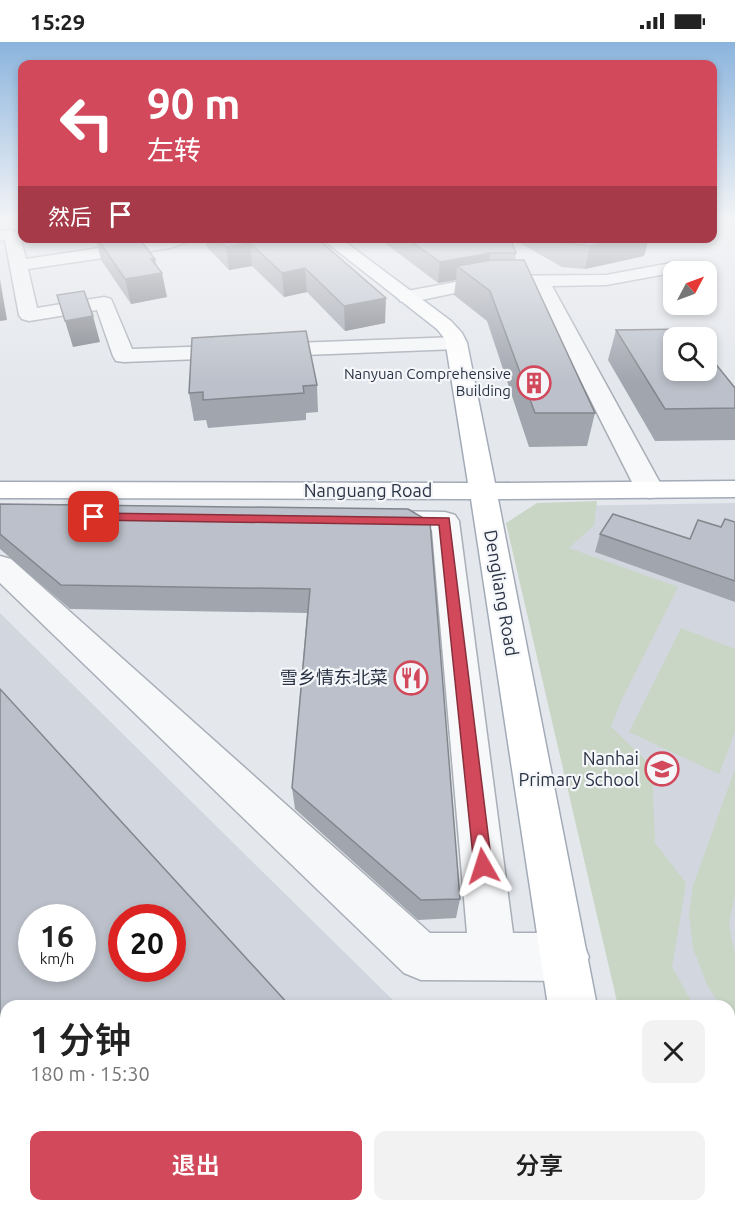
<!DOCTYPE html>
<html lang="zh">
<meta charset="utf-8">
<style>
body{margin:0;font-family:Ubuntu,"Noto Sans SC",sans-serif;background:#f2f2f2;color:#222;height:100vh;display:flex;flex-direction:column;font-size:22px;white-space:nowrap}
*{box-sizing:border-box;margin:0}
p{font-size:20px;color:#767676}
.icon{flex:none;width:33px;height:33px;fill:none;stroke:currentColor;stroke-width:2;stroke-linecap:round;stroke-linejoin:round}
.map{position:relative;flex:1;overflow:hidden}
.details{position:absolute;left:0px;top:958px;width:735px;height:212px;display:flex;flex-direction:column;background:#fff;border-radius:18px 18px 0 0;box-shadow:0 3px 9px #0003}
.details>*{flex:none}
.banner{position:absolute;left:18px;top:18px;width:699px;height:183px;border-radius:12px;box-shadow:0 3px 9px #0003;background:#d1495b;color:#fff;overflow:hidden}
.needle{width:39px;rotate:49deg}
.tools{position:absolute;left:663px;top:219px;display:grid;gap:12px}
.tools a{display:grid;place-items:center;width:54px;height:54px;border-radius:12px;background:#fff;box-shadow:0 3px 9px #0003;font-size:30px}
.speed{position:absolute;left:18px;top:862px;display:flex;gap:12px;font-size:30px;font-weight:700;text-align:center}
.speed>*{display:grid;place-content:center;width:78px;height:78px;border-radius:50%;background:#fff;box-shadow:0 3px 9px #0003;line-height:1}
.speed small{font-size:15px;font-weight:400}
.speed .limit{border:9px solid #d22;background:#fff;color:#111}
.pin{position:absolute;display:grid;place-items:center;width:51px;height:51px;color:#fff;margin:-26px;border-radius:12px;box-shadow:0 3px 9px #0006}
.me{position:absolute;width:66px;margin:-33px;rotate:354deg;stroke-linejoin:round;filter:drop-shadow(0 0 4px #0008)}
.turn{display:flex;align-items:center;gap:21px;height:126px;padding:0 30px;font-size:27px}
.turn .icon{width:78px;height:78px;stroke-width:2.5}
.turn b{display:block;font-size:42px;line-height:51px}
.then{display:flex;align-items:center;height:57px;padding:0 30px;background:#0003;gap:12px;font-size:22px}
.round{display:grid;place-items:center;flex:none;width:63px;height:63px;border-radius:12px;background:#f2f2f2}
.summary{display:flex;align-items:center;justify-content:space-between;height:102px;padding:0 30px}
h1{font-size:36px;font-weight:600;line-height:45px}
.primary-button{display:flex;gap:12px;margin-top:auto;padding:12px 30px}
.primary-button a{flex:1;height:69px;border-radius:12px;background:#d1495b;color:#fff;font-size:24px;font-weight:600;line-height:69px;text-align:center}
.primary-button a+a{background:#f2f2f2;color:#222}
.status{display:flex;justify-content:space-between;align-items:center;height:42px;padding:0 30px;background:#fff;direction:ltr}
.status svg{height:16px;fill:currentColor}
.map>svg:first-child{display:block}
.built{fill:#d2d6de;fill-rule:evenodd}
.green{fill:#c9d6c5}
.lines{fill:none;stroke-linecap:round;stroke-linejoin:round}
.minor-casing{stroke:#a9aeb7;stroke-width:3}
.major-casing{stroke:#a3abb8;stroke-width:3}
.minor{fill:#f7f8fa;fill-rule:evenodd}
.major{fill:#fff;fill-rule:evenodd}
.wall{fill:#a1a5ae}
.shaded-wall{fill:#83868d}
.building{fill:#bbc0ca;stroke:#83868d;stroke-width:1.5;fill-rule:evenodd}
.route{fill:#d1495b;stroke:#882f3b;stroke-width:1.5}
.labels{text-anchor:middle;stroke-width:4.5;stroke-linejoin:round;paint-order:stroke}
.far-poi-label{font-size:15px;fill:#2b3445;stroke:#f4f6f9;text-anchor:end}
.street-label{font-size:18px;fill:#2b3445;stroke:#f4f6f9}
.poi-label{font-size:18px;fill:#2b3445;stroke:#f4f6f9;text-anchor:end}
</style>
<div class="status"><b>15:29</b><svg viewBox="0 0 49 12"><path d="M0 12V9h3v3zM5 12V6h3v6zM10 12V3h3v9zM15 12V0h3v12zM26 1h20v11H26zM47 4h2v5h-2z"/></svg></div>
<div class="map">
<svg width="735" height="1169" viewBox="0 0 735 1169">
<rect width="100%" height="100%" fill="#e4e7ec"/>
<g class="built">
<polygon points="735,461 735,1112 729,1112 729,964 642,964 534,490 563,464"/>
<path d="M0,571L399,964H6V1164H545L546,1169H0ZM32,876H82V927H32ZM122,876H172V927H122Z"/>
</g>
<g class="green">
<polygon points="597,459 594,483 569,506 678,545 621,659 611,685 652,724 655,801 686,841 672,925 694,964 618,964 506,481 537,461"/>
<polygon points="681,586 735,607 735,690 719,732 629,690"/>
<polygon points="735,727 735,852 729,883 735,913 735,985 729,978 729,964 721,964 707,943 693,906 689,871 693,844"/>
</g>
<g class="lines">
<g class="minor-casing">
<g id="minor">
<polygon points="12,188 20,193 26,217 166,196 191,196 189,199 170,206 28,227 37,266 104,255 111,257 132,307 457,295 464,297 467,301 464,305 457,307 124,320 116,319 113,314 97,268 29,279 22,277 19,273 5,198 0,199 0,189"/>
<polygon points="671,221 677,222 680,226 677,230 606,243 552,244 664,448 660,454 650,456 640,454 636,448 533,244 488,244 407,261 400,259 398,255 400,251 407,249 488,234 606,233"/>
<polygon points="385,469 445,470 455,473 459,479 513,891 565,891 582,898 589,915 582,932 565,939 421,938 404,931 0,541 0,514 11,517 430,891 467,891 432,488 385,487 375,484 371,478 375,472"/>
<polygon points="729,1136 735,1136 735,1169 609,1169 607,1164 729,1164"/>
</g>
</g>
<g class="major-casing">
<g id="major">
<polygon points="321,196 340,196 451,279 462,291 467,301 495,441 735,439 735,455 498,457 597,964 548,964 471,457 0,456 0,440 468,441 445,297 437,287"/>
<polygon points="579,1164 637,1164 638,1169 580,1169"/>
</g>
</g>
<use href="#minor" class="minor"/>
<use href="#major" class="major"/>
</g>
<g class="wall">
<polygon points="96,196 139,196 157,224 167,255 131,262 101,218"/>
<polygon points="205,196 320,196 322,201 385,281 345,289 307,250 284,255 252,224 229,228 206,204"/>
<polygon points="378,196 510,196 516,211 515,218 595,371 587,404 529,405 487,279 454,253 456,238 438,241"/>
<polygon points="511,196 649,196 644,214 585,227 562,225"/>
<polygon points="616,288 735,346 735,398 655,399 608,318"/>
<polygon points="317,343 318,370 306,371 306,378 208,386 206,378 194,379 189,351"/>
<polygon points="0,462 408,467 460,857 456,876 418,878 295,767 292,746 307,571 70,567 0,507"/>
<polygon points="735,480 735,560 595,510 600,492 690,497"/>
</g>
<g class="shaded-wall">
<polygon points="625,196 649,196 644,214 585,227 590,204"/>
<polygon points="250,201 252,224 229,228 226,205"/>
<polygon points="490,211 488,232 457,224 456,238 438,241 440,220"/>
<polygon points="151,217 155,217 158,231 162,231 167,255 131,262 125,237"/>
<polygon points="305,226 307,250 284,255 282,231"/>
<polygon points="0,237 7,278 0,279"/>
<polygon points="386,256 385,281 345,289 344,264"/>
<polygon points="93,274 100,300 73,305 65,279"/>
</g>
<g class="building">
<polygon points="97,196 139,196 155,217 151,217 162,231 125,237"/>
<polygon points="217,196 320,196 322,198 319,198 386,256 344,264 305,226 282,231 250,201 226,205"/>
<polygon points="406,196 510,196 516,211 490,211 440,220"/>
<polygon points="557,196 625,196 590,204 566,201"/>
<polygon points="492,218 524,218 595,371 535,371 490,249 457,224"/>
<polygon points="84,249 93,274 65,279 57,253"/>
<polygon points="688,287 695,296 674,296 674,328 706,328 706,310 735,346 735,366 665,367 616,288"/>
<polygon points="306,289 317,343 303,344 304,351 203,358 203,350 189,351 192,296"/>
<polygon points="0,462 408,467 430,480 460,857 421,858 292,746 310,547 61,543 0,492"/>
<polygon points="613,472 690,497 698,478 721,485 725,477 735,480 735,539 600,492"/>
<path d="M0,647L290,964H6V1164H472L476,1169H0ZM32,876H82V927H32ZM122,876H172V927H122Z"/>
</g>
<linearGradient id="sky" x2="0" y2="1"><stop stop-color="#8bb4dd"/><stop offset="0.52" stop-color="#f3f4f6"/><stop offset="1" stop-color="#f3f4f6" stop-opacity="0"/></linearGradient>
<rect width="735" height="341" fill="url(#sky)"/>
<polygon class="route" points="94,471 449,476 492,824 489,830 483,832 477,830 474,824 439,483 89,478 89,472"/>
<defs>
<g id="building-ring" transform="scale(1.725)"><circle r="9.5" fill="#f4f6f9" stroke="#d1495b" stroke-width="1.5"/><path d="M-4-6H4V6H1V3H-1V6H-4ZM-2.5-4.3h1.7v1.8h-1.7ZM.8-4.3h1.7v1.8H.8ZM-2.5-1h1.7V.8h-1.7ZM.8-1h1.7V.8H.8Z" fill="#d1495b"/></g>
<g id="restaurant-ring" transform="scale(1.725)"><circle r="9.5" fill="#f4f6f9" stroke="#d1495b" stroke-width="1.5"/><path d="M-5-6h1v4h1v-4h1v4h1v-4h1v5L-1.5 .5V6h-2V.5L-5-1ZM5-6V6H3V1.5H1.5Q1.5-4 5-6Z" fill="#d1495b"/></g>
<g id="school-ring" transform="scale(1.725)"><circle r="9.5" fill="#f4f6f9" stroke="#d1495b" stroke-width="1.5"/><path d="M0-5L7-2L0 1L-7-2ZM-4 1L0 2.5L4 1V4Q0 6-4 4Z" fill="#d1495b"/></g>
</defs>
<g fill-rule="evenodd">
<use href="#building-ring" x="534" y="341"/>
<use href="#restaurant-ring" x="411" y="636"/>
<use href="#school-ring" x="662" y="727"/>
</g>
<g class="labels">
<g class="far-poi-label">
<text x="511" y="337">Nanyuan Comprehensive<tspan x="511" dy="17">Building</tspan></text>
</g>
<g class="street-label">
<text x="368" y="455">Nanguang Road</text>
<text transform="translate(501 551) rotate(80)" y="6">Dengliang Road</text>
</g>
<g class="poi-label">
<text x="388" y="642">雪乡情东北菜</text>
<text x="639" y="723">Nanhai<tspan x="639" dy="21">Primary School</tspan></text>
</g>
</g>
</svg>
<div class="tools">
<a><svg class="needle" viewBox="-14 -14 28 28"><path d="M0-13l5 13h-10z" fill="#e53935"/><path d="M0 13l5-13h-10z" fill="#767676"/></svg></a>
<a><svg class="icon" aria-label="search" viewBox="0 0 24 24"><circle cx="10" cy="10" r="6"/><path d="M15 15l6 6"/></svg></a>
</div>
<div class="speed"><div>16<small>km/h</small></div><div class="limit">20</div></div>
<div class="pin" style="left:94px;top:475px;background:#d93025"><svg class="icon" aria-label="arrive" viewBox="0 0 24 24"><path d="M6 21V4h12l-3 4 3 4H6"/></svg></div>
<svg class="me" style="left:483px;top:824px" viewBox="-20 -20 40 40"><path d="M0-17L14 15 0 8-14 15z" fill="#d1495b" stroke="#fff" stroke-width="4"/></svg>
<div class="banner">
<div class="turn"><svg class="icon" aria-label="left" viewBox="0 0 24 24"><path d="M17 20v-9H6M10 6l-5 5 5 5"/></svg><div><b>90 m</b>左转</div></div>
<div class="then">然后<svg class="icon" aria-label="arrive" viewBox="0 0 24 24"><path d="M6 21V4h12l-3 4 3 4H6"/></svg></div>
</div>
<section class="details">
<div class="summary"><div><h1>1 分钟</h1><p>180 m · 15:30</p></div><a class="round"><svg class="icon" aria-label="close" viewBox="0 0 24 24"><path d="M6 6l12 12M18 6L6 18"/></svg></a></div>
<div class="primary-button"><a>退出</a><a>分享</a></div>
</section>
</div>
